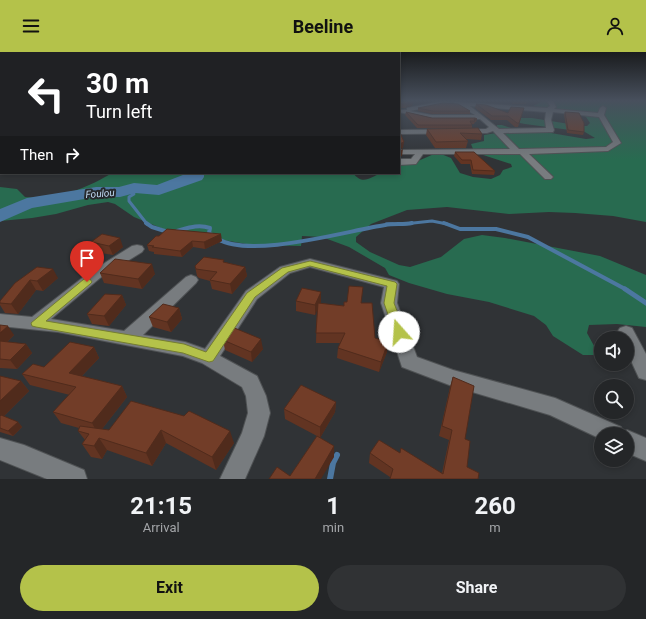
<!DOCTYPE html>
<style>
body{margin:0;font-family:Roboto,sans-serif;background:#303234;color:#f1f3f6;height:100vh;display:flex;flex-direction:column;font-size:15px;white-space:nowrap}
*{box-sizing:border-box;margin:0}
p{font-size:13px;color:#a3a5a8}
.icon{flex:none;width:22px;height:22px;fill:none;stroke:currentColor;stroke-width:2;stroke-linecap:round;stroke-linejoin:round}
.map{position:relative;height:427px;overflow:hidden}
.details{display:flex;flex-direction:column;background:#242628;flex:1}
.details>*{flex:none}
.banner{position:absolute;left:0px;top:0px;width:400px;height:122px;box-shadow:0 2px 6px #0003,0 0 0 1px #414345;background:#202124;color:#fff;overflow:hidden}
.buttons{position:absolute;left:594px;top:279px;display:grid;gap:8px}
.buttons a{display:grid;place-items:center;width:40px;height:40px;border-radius:50%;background:#242628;box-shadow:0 2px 6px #0003,0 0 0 1px #414345;font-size:20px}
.pin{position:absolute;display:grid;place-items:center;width:34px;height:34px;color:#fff;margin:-41px -17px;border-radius:50% 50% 50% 0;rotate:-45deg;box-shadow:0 0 4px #0007}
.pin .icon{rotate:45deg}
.me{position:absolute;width:44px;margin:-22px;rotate:341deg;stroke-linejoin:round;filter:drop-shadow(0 0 3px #0008)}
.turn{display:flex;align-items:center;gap:14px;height:84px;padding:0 20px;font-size:18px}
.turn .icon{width:52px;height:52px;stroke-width:2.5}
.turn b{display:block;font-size:28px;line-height:34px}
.then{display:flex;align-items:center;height:38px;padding:0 20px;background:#0003;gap:8px;font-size:15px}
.eta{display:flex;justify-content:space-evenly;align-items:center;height:68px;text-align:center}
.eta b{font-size:24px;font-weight:700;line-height:28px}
.button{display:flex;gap:8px;margin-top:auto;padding:8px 20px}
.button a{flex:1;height:46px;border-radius:24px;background:#b4c24a;color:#111;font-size:16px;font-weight:700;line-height:46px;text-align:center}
.button a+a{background:#303234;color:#f1f3f6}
header{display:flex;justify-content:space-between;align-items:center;height:52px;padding:0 20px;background:#b4c24a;color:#111;font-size:18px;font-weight:700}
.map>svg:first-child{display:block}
.forest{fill:#286b50}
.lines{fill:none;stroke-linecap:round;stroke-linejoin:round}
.stream-far3{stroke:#4c77a0;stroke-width:3}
.stream-far2{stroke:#4c77a0;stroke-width:4}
.stream-far1{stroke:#4c77a0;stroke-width:5}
.stream{stroke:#4c77a0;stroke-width:6}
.river{fill:#4c77a0;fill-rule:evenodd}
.minor-casing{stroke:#4f5254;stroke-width:2}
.minor{fill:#787c7f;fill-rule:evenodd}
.wall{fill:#623422}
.shaded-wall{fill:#502b1c}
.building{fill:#723d28;stroke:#502b1c}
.route{fill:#b4c24a;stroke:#757e30}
.labels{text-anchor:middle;stroke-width:4;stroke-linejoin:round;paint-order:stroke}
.far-water-label{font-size:10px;font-style:italic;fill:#bfd8f2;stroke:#26292c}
</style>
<header><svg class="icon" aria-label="menu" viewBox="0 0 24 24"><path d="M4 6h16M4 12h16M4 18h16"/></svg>Beeline<svg class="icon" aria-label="person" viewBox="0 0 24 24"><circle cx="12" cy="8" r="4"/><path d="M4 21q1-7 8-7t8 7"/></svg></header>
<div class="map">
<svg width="646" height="427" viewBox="0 0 646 427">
<rect width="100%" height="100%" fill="#303336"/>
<path class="forest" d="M543,49H646V170L613,164L575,161L549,160L509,162L447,155L407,158L371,172L356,185V190L370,200L399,213L410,215L441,205L464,187L482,183L505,186L600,204L646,223V275L617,272L589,273L587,281L599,303H583L553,284L546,273L534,264L489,250L447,242L409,231L389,223L385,216L349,195L322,185L302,184L301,194L252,193L166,178L134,165L115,152L108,150L88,153L56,162L32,166L0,169V135L17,137L25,145C56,149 87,136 112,121H353C363,134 370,125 382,121C387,120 394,121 399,121V111L418,109L434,102H441L451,106L460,121L473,125L491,127L500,123L503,118L512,115L511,112L477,101L478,99L473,97L471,92L484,89V83L496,81L497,73H502L526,81H551L586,87L595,86L585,80L525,72L520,71L512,66H532L582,74H587L590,71L586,65L580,62L533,54Z"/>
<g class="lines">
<g class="stream-far3">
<polyline points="127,137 134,142 129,145 129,149 147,172"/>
<polyline points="386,172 393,172"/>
<polyline points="404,172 432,169 447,172"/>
</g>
<g class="stream-far2">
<polyline points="146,171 152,175 168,180"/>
<polyline points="444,171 460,177 496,177 528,185 627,238"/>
<path d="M177,179C188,176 198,172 210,176L209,181L212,183"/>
<path d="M218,187C251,207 346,179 385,173C394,171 403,173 412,171"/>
</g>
<polyline class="stream-far1" points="625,237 646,251"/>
<polyline class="stream" points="330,427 333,411 337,403"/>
<polygon class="river" points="188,121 204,121 204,125 202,128 159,143 135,141 120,145 96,145 32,156 0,170 0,157 27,146 96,135 119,135 134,131 157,133"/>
<g class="minor-casing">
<g id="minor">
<path d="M443,49L547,56L550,54L547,49H553L556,55L554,57L598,61L600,56L603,54L606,56L604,63L621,91L608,99L529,102L551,123L553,125L551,127H545L520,102H423L416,112L399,113V107H411L415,102H399V98L510,97L493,79L487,81L399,82V78L486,77L489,75L480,67H432L399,60V58H407V56ZM453,50L475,63H432L410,59ZM470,54L546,60L545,68L546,76L499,77ZM553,60L599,65L613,90L606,95L519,97L503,81L553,80L554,78L551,68Z"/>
<rect x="0" y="66" width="1" height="5"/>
<rect x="0" y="100" width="1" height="6"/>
<polygon points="137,193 142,194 144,197 142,200 100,226 51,267 124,279 186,225 191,223 196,225 198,228 196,231 143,283 185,290 205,297 246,239 280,215 310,207 397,229 399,232 397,251 417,305 453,318 555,346 621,375 623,380 627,378 646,386 646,409 627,401 627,382 601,382 601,387 550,363 452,334 402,315 381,251 384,235 310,215 290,221 257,247 220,304 257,324 266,344 270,361 264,384 245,427 220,427 242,381 248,361 246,344 242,335 202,311 183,304 58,280 0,274 0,262 32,265 90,220 132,194"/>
<polygon points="626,274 632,276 646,302 646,328 639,326 627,300 627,286 620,286 617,280 620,276"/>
<polygon points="0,386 24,393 84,418 87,427 47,427 0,408"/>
</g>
</g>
<use href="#minor" class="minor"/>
</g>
<g class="wall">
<polygon points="399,49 412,54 407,55 406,56 400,56"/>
<polygon points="513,49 527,49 526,52 512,52"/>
<polygon points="476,52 508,61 524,56 518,75 515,75 507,68 491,68 475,56"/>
<polygon points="418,56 470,59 470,62 432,62 418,59"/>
<polygon points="406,60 432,66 477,67 476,70 475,70 474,72 472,72 472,76 417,76 405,63"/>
<polygon points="565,60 584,80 583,83 567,81 564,63"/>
<polygon points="427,77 482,82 481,88 466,87 468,89 466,96 435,96 426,83"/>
<polygon points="455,100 495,119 494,123 472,122 470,112 461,112 454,104"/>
<polygon points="159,184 222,189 205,197 193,195 182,205 154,202 154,200 149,199 147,193"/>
<polygon points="91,190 123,195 113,203 95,200"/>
<polygon points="224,210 245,215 247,224 232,242 212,237 210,229 199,226 197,224 195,214"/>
<polygon points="37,215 58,226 43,239 36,238 18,262 5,261 0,253 0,249"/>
<polygon points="100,221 155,222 142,237 104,231"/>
<polygon points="122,243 126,253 109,274 92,272 87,262"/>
<polygon points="296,249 321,250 320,251 344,254 361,251 375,286 387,300 379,320 337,306 338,296 340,291 316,291 317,257 315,263 296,259"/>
<polygon points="179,256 182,267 171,280 153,275 149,265"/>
<polygon points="0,273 14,283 7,290 26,292 32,301 17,317 0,316"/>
<polygon points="223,288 263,297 252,310 225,298"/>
<polygon points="94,295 99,306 82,324 122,334 127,345 102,377 109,378 131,349 234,391 216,418 166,391 152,414 107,398 102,407 91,405 82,392 85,388 78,379 79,376 61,371 53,360 70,343 30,333 22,322 44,315"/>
<polygon points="0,324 21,329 29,339 4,364 18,370 22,375 13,384 0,380"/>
<polygon points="453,325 465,387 467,415 479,421 390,425 369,411 370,401 400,401 442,421 449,388 439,384 450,335"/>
<polygon points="336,350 335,360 320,386 334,394 334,405 290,424 317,384 285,367 284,357"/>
</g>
<g class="shaded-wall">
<polygon points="414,49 412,54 407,55 406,56 406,52 407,51"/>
<polygon points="404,90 403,96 399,98 399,92"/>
<polygon points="403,97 402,104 399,105 399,99"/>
<polygon points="221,182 222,189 205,197 204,190"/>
<polygon points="120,186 123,195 113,203 109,194"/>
<polygon points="192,189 193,195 182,205 180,199"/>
<polygon points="152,212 155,222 142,237 138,227"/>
<polygon points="245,215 247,224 232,242 230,232"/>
<polygon points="53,217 58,226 43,239 37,229"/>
<polygon points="30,228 36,238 18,262 11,252"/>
<polygon points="321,240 321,250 315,263 315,253"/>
<polygon points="122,243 126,253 109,274 104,264"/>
<polygon points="179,256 182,267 171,280 167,270"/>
<polygon points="8,274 14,283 0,297 0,281"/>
<polygon points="261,287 263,297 252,310 251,300"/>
<polygon points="388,290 387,300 379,320 381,310"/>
<polygon points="26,292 32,301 17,317 10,308"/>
<polygon points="94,295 99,306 75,331 69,321"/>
<polygon points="21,329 29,339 0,368 0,349"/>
<polygon points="122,334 127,345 98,382 92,371"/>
<polygon points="336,350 335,360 320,386 320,375"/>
<polygon points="18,370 22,375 13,384 8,379"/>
<polygon points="161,378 166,391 152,414 146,401"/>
<polygon points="230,379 234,391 216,418 212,405"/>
<polygon points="99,386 107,398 102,407 94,394"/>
<polygon points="334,394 334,405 321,427 315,427"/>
</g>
<g class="building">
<polygon points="399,49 413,49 412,50 407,51 406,52 400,52 399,51"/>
<polygon points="443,51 458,52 470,59 433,59 418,56"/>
<polygon points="476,52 486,53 508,61 511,55 524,56 519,71 517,71 508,64 492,64"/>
<polygon points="406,60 432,66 475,66 477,67 474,67 475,69 470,69 472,73 418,73"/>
<polygon points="565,60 579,61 584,71 584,80 568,78"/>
<polygon points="478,76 482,82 460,81 468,89 436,90 427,77"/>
<polygon points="399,78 404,90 399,92"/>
<polygon points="455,100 474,100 495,119 473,118 471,108 462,108"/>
<polygon points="167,177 221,182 204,190 192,189 180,199 152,195 154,194 147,193 156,184 159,184"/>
<polygon points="102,182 120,186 109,194 91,190"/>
<polygon points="204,205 224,208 223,210 245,215 230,232 210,228 217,220 196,217 195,214"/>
<polygon points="115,207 152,212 138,227 100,221"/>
<polygon points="37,215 53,217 37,229 30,228 11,252 0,251 0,249 15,231"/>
<polygon points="349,234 363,235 361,251 372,251 375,286 388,290 381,310 338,296 345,281 316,281 318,251 344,254 344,250 347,250"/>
<polygon points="302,236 321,240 315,253 296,249"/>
<polygon points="105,242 122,243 104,264 87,262"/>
<polygon points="163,252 179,256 167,270 149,265"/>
<polygon points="0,273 8,274 0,281"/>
<polygon points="232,275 261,287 251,300 223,288"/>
<polygon points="0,289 26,292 10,308 0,307"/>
<polygon points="70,290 94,295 69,321 122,334 92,371 53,360 76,335 22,322 33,312 44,315"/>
<polygon points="0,324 21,329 0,349"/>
<polygon points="453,325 474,334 465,387 470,389 467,415 479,421 478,427 390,427 393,417 370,401 379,388 400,401 401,396 443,422 452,378 442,374"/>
<polygon points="301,333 336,350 320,375 284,357"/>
<polygon points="131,349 184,364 189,359 230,379 212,405 161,378 146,401 99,386 94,394 82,392 89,382 78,379 80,374 109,378"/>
<polygon points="1,363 18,370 8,379 0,376 0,364"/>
<polygon points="317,384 334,394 315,427 269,427 277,415 290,424"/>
</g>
<linearGradient id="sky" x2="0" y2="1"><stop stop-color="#1a1c1e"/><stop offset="0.45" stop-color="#48505d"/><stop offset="1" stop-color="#48505d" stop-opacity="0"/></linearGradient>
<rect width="646" height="108" fill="url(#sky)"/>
<polygon class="route" points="310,209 395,230 397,232 394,251 405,280 403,283 399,285 395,283 394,280 384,251 387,234 310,214 288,220 255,245 213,309 209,310 183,301 36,275 32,274 31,271 84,227 90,227 92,230 90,232 46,269 184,292 206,300 247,241 282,216"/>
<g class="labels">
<g class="far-water-label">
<text transform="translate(100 141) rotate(-4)" y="4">Foulou</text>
</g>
</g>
</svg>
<div class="buttons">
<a><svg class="icon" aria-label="sound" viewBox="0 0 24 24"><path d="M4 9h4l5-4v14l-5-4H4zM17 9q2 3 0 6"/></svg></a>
<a><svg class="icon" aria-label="search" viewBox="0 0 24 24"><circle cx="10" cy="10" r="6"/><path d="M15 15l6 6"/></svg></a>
<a><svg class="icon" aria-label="layers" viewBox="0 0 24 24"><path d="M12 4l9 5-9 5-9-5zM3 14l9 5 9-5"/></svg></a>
</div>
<div class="pin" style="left:87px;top:230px;background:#d93025"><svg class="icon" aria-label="arrive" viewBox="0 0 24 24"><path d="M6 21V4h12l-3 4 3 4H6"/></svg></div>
<svg class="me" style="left:399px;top:280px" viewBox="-20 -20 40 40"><circle r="19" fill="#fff"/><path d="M0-13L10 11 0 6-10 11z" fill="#b4c24a"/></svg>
<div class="banner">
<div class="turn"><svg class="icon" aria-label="left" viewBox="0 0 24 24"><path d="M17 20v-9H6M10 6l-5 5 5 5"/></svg><div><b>30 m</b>Turn left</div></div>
<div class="then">Then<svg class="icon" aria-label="right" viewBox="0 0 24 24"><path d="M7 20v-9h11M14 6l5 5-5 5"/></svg></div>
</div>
</div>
<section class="details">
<div class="eta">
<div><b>21:15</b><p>Arrival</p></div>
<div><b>1</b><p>min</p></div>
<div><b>260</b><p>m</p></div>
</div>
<div class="button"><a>Exit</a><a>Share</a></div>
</section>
